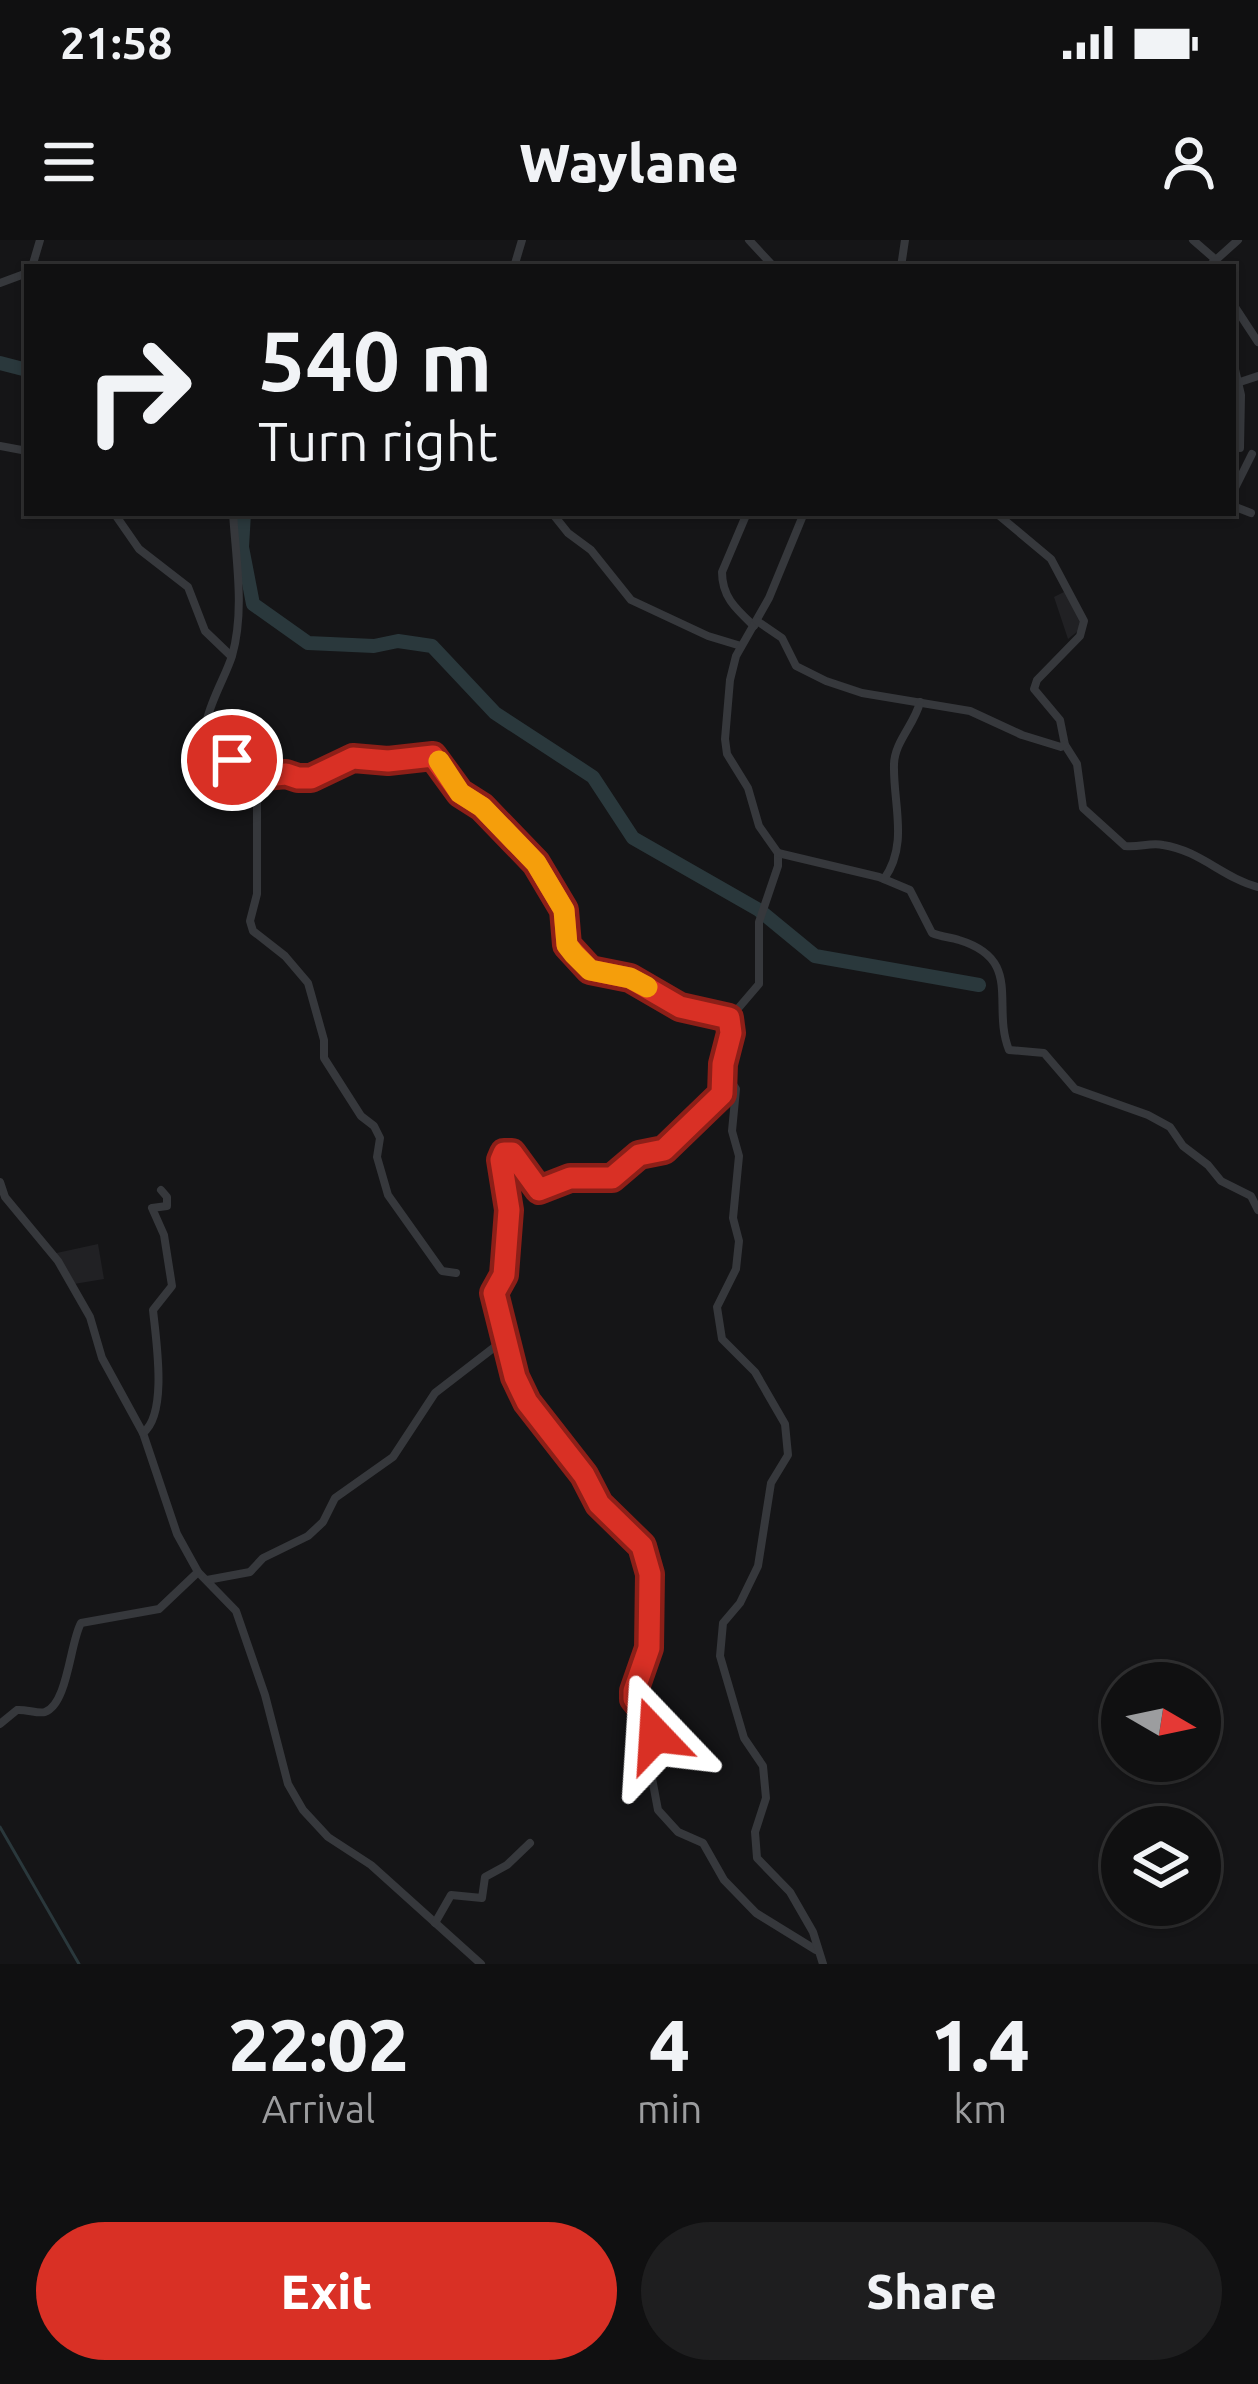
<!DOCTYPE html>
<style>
body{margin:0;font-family:Ubuntu,sans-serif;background:#1e1e1f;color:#f1f3f6;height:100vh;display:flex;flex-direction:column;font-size:45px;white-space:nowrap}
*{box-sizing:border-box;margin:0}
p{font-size:39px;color:#9c9d9f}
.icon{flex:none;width:66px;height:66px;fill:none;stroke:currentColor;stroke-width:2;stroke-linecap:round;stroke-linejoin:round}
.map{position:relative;height:1724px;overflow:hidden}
.details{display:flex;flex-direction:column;background:#101011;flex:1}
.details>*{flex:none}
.banner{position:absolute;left:24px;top:24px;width:1212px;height:252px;border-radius:0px;box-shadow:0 3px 9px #0004,0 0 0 3px #303031;background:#101011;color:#f1f3f6;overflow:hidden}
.needle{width:78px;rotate:99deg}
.tools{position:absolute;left:1101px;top:1422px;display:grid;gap:24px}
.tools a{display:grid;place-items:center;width:120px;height:120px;border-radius:50%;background:#101011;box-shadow:0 3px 9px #0004,0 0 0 3px #303031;font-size:60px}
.pin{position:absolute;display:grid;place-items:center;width:102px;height:102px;color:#fff;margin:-51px;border:6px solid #fff;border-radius:50%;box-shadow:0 3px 12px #0007}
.me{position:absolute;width:132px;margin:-66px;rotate:340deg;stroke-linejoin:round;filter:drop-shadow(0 0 9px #0008)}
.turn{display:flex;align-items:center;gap:42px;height:252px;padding:0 36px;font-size:54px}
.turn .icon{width:156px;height:156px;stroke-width:2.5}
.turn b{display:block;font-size:84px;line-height:102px}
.eta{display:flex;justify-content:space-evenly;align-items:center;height:204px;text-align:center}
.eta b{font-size:72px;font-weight:800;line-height:84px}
.cta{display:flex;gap:24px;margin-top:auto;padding:24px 36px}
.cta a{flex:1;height:138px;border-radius:72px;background:#d93025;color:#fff;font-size:48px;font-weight:800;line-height:138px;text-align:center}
.cta a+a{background:#1e1e1f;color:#f1f3f6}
.status{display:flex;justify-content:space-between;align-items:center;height:84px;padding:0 60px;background:#101011;direction:ltr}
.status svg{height:33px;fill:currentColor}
header{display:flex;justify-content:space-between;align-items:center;height:156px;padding:0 36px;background:#101011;font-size:54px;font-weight:800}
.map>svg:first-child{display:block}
.built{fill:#212124}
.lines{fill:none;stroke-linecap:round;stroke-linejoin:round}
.stream{stroke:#2a383c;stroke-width:3}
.river{stroke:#2a383c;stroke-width:14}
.minor{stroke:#36383c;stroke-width:8}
.route-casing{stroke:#8d1f18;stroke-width:30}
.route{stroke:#d93025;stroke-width:21}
.slow{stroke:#f59e0b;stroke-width:21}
</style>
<div class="status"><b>21:58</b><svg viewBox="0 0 49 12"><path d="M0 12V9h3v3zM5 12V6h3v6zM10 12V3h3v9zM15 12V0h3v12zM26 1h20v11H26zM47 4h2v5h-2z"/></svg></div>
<header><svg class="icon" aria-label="menu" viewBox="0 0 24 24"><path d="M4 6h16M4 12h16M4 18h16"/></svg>Waylane<svg class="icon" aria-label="person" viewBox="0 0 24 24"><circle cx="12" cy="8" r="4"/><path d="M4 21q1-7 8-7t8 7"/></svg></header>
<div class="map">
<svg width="1258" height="1724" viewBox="0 0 1258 1724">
<rect width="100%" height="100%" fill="#151517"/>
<g class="built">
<polygon points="1066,351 1083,387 1068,399 1054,357"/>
<polygon points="98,1004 104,1039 74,1044 52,1014"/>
</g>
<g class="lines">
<polyline class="stream" points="0,1587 79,1724"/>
<g class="river">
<polyline points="0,123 27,130"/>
<polyline points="244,273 242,307 253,364 308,403 374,406 398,401 432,406 495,473 593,537 633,598 759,670 815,716 979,745"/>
</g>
<g class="minor">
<polyline points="749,0 774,27"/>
<polyline points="1193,0 1216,20"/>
<polyline points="32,27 40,0"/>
<polyline points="514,27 522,0"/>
<polyline points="901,27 905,0"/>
<polyline points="1208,27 1238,0"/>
<polyline points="0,43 27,33"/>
<polyline points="1233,64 1258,102"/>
<polyline points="1233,121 1241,155 1240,208"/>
<polyline points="1240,142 1258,136"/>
<polyline points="0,206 27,211"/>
<polyline points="1233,252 1252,214"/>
<polyline points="1233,266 1251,273"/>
<polyline points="114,273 139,309 188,347 205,391 230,415"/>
<path d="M233,273C236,320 245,371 232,416C222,447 194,484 210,516L232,520L257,533V654L250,681L253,691L285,716L308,743L324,800V818L361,876L374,886L380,898L377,917L388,955L442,1031L456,1033"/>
<polyline points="552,273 568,293 591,310 631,360 708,396 741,406"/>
<path d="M747,273L722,332C722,357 736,369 754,386"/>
<polyline points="804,273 769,358 736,416 730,440 725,499 727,514 748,548 759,586 778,613 778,626 759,682 759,744 729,779 731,793 723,824 722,854 664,910 639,915 612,938 570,938 539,950 516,916 504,913 501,926 509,970 503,1014 505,1025 493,1053 504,1085 505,1099 527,1162 584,1235 599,1264 642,1306 650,1334 649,1408 634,1451 635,1459 654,1484 651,1533 658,1570 678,1592 703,1603 724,1640 756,1673 816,1710"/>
<path d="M996,273L1051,319L1084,381L1080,396L1037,440L1034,449L1060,480L1065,505L1077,524L1083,568L1125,606C1138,608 1151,602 1163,605C1199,610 1225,639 1258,647"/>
<polyline points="757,381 782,398 796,426 826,441 862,453 970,471 1022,495 1061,507 1065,505"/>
<polyline points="257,533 311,538 353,518 388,521 433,516 460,553 482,567 536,624 564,670 567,705 590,729 630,738 679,767 729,779"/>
<path d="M778,613L879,637L910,650L932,693C941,697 950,697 959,700C1024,720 991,765 1009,810L1044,813L1075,849L1148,875L1170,887L1183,906L1208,925L1221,941L1251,956L1258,970"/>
<path d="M884,639C909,604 893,564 894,525C894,502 915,484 920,462"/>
<polyline points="725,832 736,849 732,891 739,916 733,978 739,1001 736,1029 717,1067 722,1099 755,1132 785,1184 788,1215 771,1243 758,1326 740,1363 723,1383 720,1416 744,1498 763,1526 766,1558 755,1592 757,1618 790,1652 813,1692 823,1724"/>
<polyline points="0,942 5,957 58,1021 90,1077 102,1118 143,1193 177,1294 198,1332 236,1371 265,1455 288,1544 303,1570 328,1597 371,1625 481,1724"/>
<path d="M143,1193C168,1174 156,1100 153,1070L172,1046L164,995L152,968L167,966V957L161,950"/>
<polyline points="207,1340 250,1332 263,1318 308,1296 323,1282 335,1258 393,1217 435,1153 505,1099"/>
<path d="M0,1484L17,1470C25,1469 39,1474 45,1472C68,1464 70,1402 81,1383L159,1369L198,1332"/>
<polyline points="435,1683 451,1655 482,1658 485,1637 507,1625 530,1603"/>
</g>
</g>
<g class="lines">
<g class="route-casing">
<polyline id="route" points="232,520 265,536 286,534 298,538 311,538 353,518 388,521 433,516 460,553 482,567 536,623 564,670 567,705 590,730 630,738 680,767 729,778 731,793 723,824 722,854 664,910 639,915 612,938 570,938 539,950 512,913 504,913 501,920 509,970 504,1035 494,1053 515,1137 527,1162 584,1235 599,1264 642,1306 650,1334 649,1408 634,1451 634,1459 654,1484 655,1495"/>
</g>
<use href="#route" class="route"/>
<polyline class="slow" points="439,521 460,553 482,567 536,623 564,670 567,705 574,714 590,730 630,738 647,747"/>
</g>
</svg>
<div class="tools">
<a><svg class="needle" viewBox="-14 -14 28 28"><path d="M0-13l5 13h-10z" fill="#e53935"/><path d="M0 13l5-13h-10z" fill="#9c9d9f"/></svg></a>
<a><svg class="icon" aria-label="layers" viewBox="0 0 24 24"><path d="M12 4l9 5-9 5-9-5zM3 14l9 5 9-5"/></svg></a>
</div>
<div class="pin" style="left:232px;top:520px;background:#d93025"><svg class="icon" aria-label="arrive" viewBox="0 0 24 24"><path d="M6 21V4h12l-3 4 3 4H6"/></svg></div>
<svg class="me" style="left:655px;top:1495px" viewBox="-20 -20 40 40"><path d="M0-17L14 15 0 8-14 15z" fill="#d93025" stroke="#fff" stroke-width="4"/></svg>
<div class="banner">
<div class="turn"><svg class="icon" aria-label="right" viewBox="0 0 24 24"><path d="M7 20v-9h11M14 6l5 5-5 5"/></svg><div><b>540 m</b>Turn right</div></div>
</div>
</div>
<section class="details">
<div class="eta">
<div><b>22:02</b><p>Arrival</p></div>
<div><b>4</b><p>min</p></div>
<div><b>1.4</b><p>km</p></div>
</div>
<div class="cta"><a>Exit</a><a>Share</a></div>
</section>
